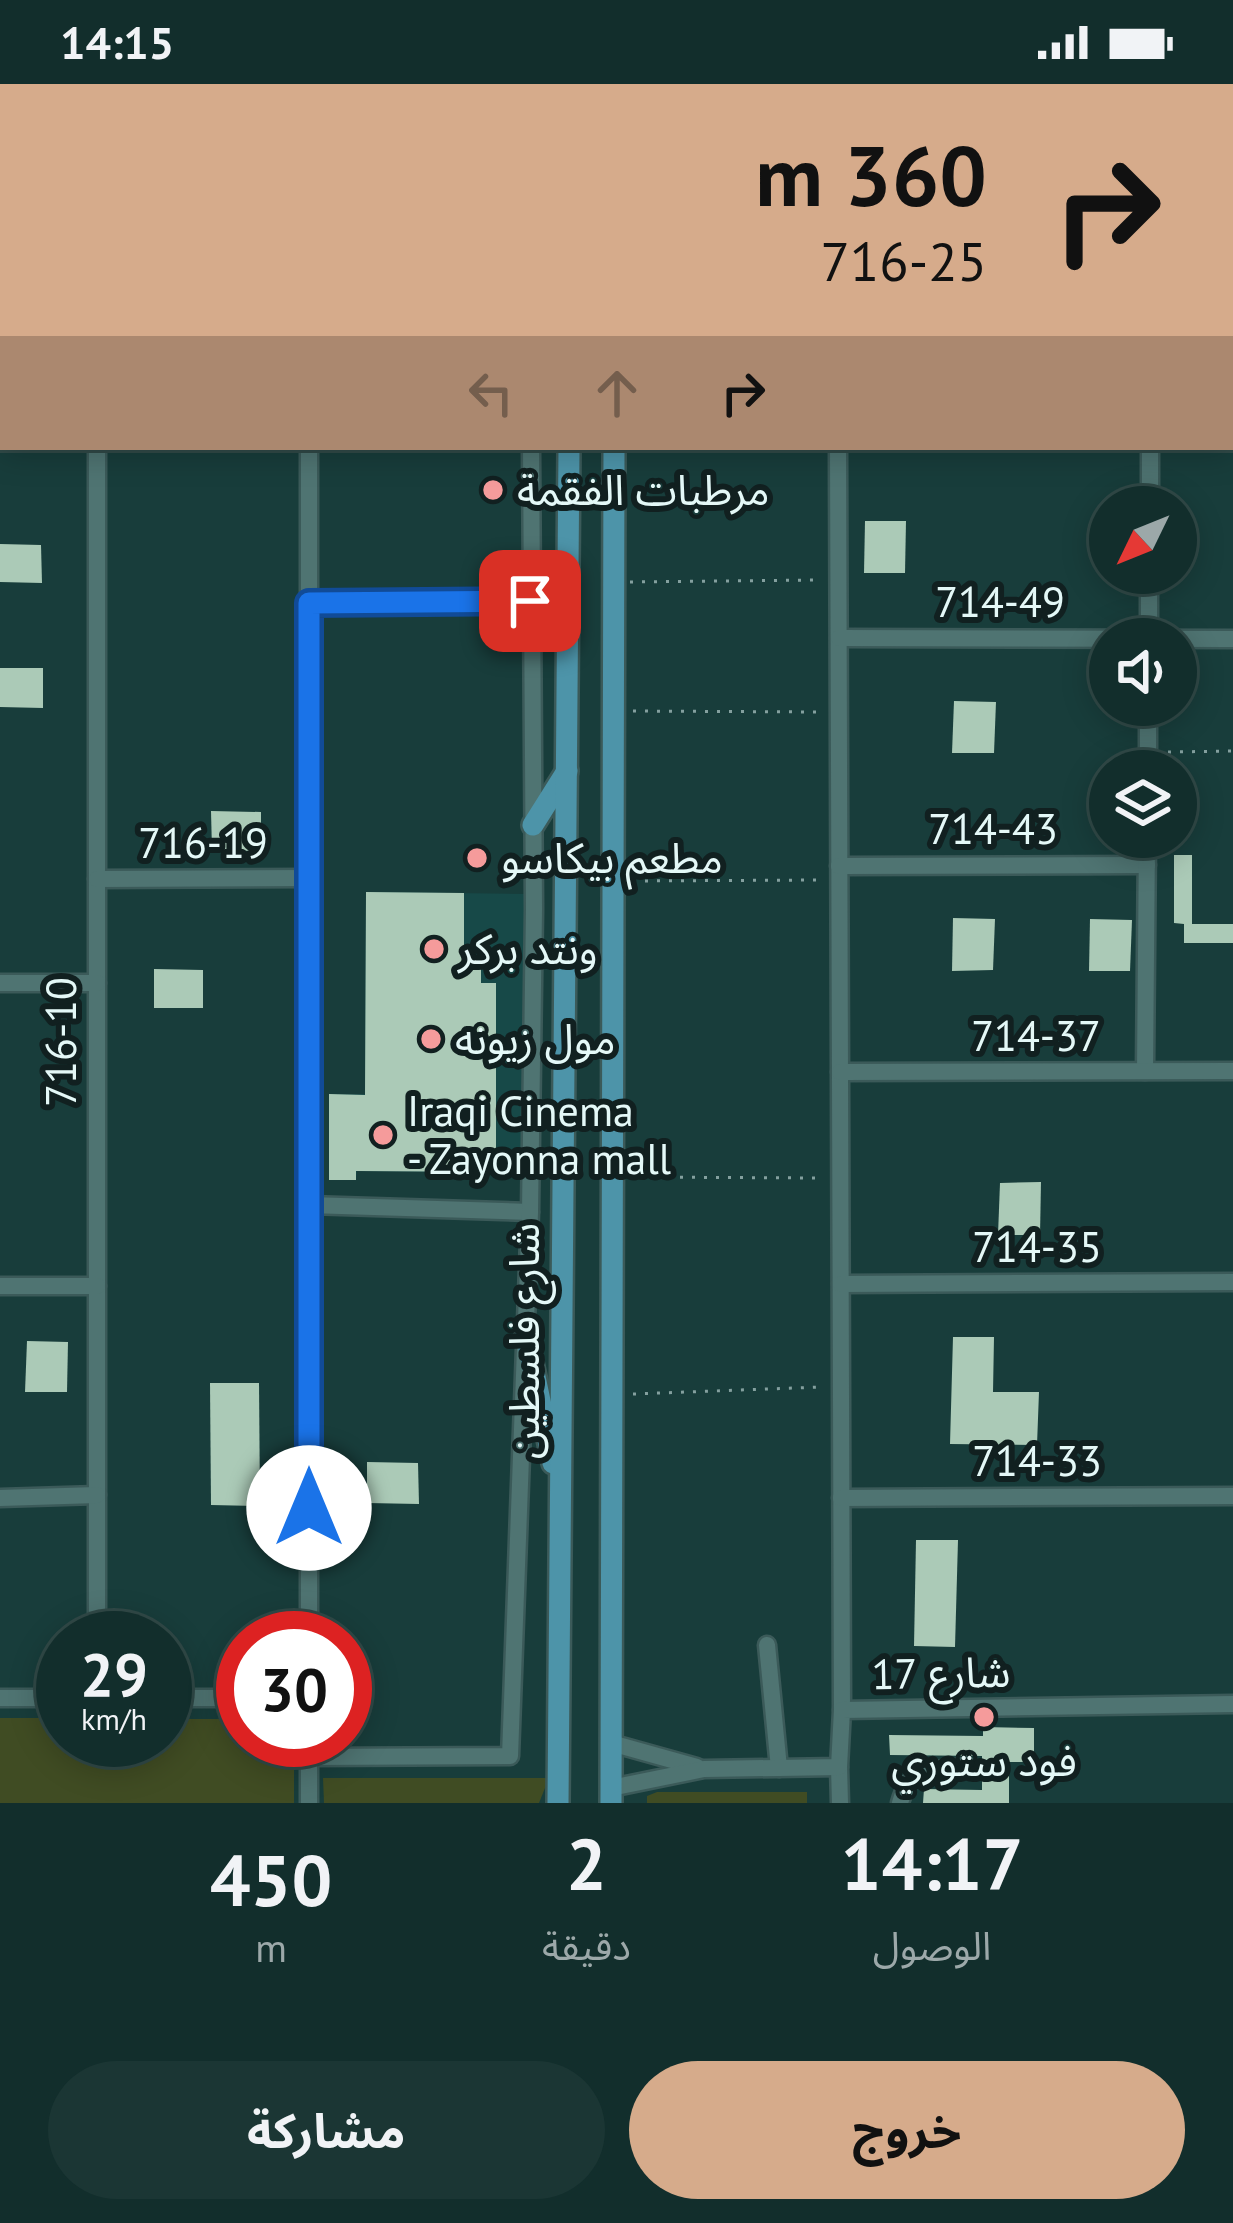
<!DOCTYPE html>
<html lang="ar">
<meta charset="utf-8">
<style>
body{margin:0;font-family:"PT Sans","Noto Sans Arabic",sans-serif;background:#1b3634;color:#f1f3f6;direction:rtl;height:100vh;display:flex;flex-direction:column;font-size:45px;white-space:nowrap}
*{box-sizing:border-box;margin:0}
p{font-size:39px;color:#9ca8a9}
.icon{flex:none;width:66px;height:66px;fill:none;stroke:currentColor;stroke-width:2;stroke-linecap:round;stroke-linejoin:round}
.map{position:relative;height:1719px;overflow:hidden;direction:ltr}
.details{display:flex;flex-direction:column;background:#122e2c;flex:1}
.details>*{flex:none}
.top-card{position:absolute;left:0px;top:0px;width:1233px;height:366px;box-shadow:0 6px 30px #0003,0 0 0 3px #314a48;direction:rtl;background:#d6ab8b;color:#111;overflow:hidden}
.needle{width:78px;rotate:227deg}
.controls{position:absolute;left:1089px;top:402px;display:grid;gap:24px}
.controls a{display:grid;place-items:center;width:108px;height:108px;border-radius:50%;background:#122e2c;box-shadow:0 6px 30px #0003,0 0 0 3px #314a48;font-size:60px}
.speed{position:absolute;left:36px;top:1527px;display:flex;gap:24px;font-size:60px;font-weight:700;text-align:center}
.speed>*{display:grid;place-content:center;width:156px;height:156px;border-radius:50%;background:#122e2c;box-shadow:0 6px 30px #0003,0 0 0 3px #314a48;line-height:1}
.speed small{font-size:30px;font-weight:400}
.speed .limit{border:18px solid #d22;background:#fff;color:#111}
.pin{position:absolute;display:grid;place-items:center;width:102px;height:102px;color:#fff;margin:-51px;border-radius:24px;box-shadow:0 6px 18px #0006}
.me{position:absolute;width:132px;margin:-66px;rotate:0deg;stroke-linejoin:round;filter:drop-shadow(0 0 9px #0008)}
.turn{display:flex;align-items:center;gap:42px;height:252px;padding:0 48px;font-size:54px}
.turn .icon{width:156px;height:156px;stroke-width:2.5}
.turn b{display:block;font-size:84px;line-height:102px}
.lanes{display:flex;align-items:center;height:114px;padding:0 48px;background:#0003;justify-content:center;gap:60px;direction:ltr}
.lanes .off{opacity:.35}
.eta{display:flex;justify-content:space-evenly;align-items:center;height:204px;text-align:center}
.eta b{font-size:72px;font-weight:700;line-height:84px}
.primary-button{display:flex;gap:24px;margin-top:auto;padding:24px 48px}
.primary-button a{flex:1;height:138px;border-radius:72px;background:#d6ab8b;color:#111;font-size:48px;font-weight:700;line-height:138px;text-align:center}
.primary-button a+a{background:#1b3634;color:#f1f3f6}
.status{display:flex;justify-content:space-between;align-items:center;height:84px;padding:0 60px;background:#122e2c;direction:ltr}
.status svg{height:33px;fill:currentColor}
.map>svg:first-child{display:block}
.built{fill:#174948}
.green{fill:#404c23}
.building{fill:#abcab7}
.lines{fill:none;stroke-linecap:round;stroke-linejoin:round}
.minor-casing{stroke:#3b5a59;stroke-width:21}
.major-casing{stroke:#3b5a59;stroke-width:26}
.path{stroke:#84a09f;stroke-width:3;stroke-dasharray:3 9;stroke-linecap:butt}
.minor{stroke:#4f7472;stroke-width:16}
.major{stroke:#4d94a9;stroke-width:21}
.route-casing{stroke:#114b97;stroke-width:30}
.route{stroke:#1a73e8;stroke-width:21}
.poi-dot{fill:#f59b9b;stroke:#112020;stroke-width:4.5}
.labels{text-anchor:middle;stroke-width:12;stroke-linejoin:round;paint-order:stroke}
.poi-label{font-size:42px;fill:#e4f8f7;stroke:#112020;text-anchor:start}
.street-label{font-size:42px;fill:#e4f8f7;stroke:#112020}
</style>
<div class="status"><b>14:15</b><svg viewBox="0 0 49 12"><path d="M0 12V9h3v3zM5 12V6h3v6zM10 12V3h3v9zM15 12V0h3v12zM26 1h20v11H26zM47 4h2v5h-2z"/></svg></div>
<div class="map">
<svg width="1233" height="1719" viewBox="0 0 1233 1719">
<rect width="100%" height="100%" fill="#183d3b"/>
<polygon class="built" points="366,808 525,810 522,1089 357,1087 356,1096 329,1096 329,1010 365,1010"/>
<g class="green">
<polygon points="0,1634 63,1634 63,1656 165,1656 165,1635 243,1635 243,1656 294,1656 294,1719 0,1719"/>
<polygon points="323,1694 549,1694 539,1719 324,1719"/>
<polygon points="657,1708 807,1708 807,1719 647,1719 647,1712"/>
</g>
<g class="building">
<polygon points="865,437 906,437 905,489 864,489"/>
<polygon points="0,460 41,461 42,499 0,498"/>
<polygon points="0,584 43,584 43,624 0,623"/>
<polygon points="954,617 996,618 994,669 952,669"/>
<polygon points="211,727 261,728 261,767 212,766"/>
<polygon points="1174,771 1192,771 1192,840 1233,840 1233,859 1184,859 1184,840 1174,839"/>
<polygon points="366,808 464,809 464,882 481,882 481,899 496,899 496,1088 356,1087 356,1096 329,1096 329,1010 365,1011"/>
<polygon points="953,834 995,835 993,886 952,887"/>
<polygon points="1090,835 1132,836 1130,887 1089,887"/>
<polygon points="154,885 203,886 203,924 154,924"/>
<polygon points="1041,1098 1040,1151 998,1151 1000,1099"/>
<polygon points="953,1253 994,1253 993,1308 1039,1308 1037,1361 950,1360"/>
<polygon points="27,1257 68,1258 67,1308 25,1308"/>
<polygon points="210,1299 259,1299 260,1422 211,1421"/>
<polygon points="367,1378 418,1379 419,1420 367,1419"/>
<polygon points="916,1456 958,1456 955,1563 914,1562"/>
<polygon points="983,1643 1034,1644 1034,1678 1009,1678 1009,1719 923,1719 924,1705 982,1706 982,1672 890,1671 889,1651 983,1652"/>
</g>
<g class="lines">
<g class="minor-casing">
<g id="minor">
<polyline points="96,0 96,3"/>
<polyline points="309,0 309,3"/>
<polyline points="531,0 531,3"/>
<polyline points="837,0 837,3"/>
<polyline points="1153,3 1153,0"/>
<polyline points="1230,125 1233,125"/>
<polyline points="1230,332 1233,332"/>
<polyline points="97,363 97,1554"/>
<polyline points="309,363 309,1554"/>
<polyline points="838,363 842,1626"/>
<polyline points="1150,423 1150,363"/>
<polyline points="309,519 569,516"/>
<polyline points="839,554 1233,555"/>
<polyline points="1149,555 1149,489"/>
<polyline points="1148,687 1148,621"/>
<polyline points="839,782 1147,781"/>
<polyline points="97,795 309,794"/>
<polyline points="0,899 97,899"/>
<polyline points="1145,987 1147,753"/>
<polyline points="840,988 1233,987"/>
<polyline points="309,1121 530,1128"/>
<polyline points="841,1200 1233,1198"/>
<polyline points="0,1202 97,1202"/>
<polyline points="0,1414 97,1411"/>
<polyline points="841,1414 1233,1412"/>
<polyline points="767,1561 779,1684"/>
<polyline points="0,1614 63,1614"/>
<polyline points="165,1614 243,1614"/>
<polyline points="611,1659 697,1683"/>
<polyline points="309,1673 510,1672 530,1128 534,825 531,363"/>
<polyline points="839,1683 840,1719"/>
<polyline points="611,1704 704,1685 839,1683 842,1626 1233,1620"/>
<polyline points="309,1719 309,1656"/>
<path d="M900,1719C910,1681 933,1687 967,1683"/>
</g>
</g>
<g class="major-casing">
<g id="major">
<polyline points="568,0 568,3"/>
<polyline points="613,0 613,3"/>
<polyline points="533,741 567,687"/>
<polyline points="526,1250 553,1379"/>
<polyline points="558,1719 569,363"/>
<polyline points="611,1719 614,363"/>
</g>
</g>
<g class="path">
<polyline points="630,498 819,496"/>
<polyline points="633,627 821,628"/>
<polyline points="1168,668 1233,667"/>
<polyline points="633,797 821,796"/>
<polyline points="632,1093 820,1094"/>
<polyline points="633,1310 821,1303"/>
</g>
<use href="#minor" class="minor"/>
<use href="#major" class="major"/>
</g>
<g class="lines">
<g class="route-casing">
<polyline id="route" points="309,1424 309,519 530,517"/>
</g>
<use href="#route" class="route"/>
</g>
<g class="poi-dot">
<circle cx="493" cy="406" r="12"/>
<circle cx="477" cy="774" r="12"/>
<circle cx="434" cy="865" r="12"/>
<circle cx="431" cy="955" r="12"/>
<circle cx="383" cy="1051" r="12"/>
<circle cx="984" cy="1633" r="12"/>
</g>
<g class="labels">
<g class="poi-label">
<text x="517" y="421">مرطبات الفقمة</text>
<text x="501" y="789">مطعم بيكاسو</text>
<text x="458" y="880">ونتد بركر</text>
<text x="455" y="970">مول زيونه</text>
<text x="407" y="1042">Iraqi Cinema<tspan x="407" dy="48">- Zayonna mall</tspan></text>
<text x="984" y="1692" text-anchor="middle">فود ستوري</text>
</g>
<g class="street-label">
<text x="1000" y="533">714-49</text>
<text x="993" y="760">714-43</text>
<text x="203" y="774">716-19</text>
<text x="1036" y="967">714-37</text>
<text transform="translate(61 958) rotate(-90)" y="15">716-10</text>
<text x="1037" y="1178">714-35</text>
<text transform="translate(524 1257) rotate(-90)" y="15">شارع فلسطين</text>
<text x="1037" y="1392">714-33</text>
<text transform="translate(941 1589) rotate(-1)" y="15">شارع 17</text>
</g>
</g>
</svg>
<div class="controls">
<a><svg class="needle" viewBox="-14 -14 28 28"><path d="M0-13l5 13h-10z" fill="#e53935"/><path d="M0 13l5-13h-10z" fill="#9ca8a9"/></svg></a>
<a><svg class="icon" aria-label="sound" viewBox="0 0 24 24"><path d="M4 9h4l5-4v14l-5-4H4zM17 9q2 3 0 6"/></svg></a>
<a><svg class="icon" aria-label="layers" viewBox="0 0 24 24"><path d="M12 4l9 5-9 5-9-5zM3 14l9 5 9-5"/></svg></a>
</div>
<div class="speed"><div>29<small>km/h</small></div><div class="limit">30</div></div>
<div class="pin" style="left:530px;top:517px;background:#d93025"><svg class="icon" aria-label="arrive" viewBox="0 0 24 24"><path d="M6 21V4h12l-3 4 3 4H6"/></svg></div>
<svg class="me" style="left:309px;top:1424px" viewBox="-20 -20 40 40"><circle r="19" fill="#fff"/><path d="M0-13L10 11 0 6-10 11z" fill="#1a73e8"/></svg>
<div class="top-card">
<div class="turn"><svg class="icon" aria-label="right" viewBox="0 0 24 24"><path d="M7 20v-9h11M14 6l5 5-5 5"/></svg><div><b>360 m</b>716-25</div></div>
<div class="lanes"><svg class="icon off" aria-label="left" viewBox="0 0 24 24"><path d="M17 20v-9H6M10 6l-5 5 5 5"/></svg><svg class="icon off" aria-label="ahead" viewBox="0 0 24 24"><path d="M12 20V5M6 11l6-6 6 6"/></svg><svg class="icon" aria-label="right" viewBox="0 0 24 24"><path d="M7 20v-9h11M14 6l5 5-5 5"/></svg></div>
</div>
</div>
<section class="details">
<div class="eta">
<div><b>14:17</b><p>الوصول</p></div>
<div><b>2</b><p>دقيقة</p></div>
<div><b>450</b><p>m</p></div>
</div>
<div class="primary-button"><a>خروج</a><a>مشاركة</a></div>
</section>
